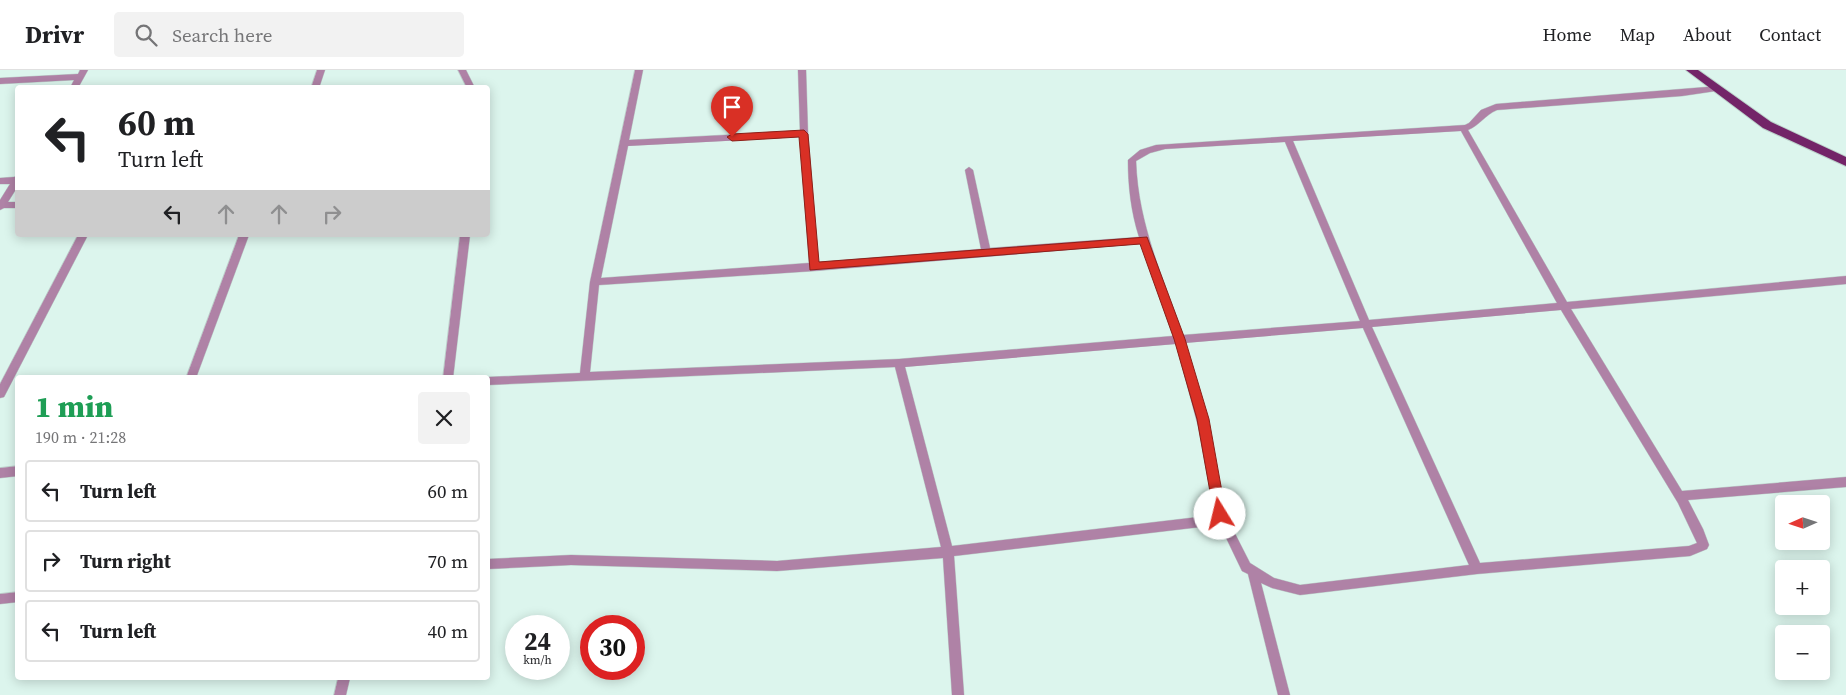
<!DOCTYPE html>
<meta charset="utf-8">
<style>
body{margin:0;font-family:"Source Serif 4",serif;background:#f2f2f2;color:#202124;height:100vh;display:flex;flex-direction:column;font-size:19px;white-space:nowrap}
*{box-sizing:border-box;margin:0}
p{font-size:16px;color:#757577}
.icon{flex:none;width:28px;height:28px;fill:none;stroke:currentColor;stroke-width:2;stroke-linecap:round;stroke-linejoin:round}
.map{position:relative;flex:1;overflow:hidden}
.details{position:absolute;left:15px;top:305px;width:475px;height:305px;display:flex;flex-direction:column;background:#fff;border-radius:5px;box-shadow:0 2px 12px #0003}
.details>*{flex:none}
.guide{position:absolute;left:15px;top:15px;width:475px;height:152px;border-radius:5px;box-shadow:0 2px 12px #0003;background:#fff;color:#202124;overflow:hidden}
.needle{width:32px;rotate:267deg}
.controls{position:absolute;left:1775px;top:425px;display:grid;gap:10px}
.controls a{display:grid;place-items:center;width:55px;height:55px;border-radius:5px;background:#fff;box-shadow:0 2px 12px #0003;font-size:25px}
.speed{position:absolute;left:505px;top:545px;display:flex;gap:10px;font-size:25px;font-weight:700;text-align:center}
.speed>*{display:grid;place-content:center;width:65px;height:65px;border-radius:50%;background:#fff;box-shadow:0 2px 12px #0003;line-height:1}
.speed small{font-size:12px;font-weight:400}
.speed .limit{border:8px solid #d22;background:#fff;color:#111}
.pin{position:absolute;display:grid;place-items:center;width:42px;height:42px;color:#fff;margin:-51px -21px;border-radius:50% 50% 50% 0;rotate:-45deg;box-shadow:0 0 5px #0007}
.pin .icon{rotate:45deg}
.me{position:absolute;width:55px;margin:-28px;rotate:351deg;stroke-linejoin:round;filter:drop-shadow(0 0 4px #0008)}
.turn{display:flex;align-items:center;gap:18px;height:105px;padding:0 20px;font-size:22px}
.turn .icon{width:65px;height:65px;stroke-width:2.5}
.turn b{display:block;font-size:35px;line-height:42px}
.lanes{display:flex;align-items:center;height:48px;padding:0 20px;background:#0003;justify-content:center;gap:25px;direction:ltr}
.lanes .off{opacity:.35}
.round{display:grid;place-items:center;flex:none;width:52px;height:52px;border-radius:5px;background:#f2f2f2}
.overview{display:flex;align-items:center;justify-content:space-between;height:85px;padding:0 20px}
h1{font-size:30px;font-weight:800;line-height:38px;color:#1e9e55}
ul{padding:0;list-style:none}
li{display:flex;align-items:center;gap:15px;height:62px;margin:0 10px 8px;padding:0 10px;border:2px solid #e0e0e0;border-radius:5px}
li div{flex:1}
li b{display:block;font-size:19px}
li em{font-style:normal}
header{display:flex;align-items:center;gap:30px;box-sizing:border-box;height:70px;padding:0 25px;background:#fff;border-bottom:1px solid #e0e0e0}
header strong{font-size:24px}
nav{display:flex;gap:28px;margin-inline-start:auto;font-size:18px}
.search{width:350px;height:45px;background:#f2f2f2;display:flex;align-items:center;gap:12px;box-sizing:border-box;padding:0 18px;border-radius:5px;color:#757577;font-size:19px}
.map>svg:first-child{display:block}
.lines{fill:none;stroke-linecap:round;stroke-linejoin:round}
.street-casing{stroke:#bcd2cb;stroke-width:1}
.primary-casing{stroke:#bcd2cb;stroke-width:2}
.street{fill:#af82a6;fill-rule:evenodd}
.primary{fill:#732468;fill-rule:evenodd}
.route{fill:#d93025;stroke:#8d1f18}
</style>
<header>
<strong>Drivr</strong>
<div class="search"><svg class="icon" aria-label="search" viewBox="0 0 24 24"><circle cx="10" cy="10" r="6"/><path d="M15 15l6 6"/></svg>Search here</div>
<nav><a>Home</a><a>Map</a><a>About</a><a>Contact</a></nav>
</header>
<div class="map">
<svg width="1846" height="625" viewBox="0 0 1846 625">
<rect width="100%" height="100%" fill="#dcf5ed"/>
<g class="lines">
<g class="street-casing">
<g id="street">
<polygon points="80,0 88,0 78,18 70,18 74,10 0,14 0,8 78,4"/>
<polygon points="317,0 325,0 319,18 311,18"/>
<polygon points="458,0 466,0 475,18 467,18"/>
<path d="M635,0H643L629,70L800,61L798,0H806L808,64L818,192L981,179L965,100L969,97L973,100L990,178L1139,167C1131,142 1128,116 1128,90L1140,80L1156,75L1465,55L1469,53L1481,40L1496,34L1719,16L1720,18L1716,21L1682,26L1497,40C1485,45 1480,55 1468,60L1567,232L1846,206V214L1571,239L1682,421L1846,407V417L1688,430L1703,459L1709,475L1707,479L1690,486L1477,504L1300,525L1272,518L1261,513L1290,625H1278L1248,504L1242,501L1218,451L1209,456L954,486L964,625H952L943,488L777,501L571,495L488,499V489L571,485L777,491L941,477L895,297L488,315V308H486L488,307L580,303L590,212ZM1461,61L1557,233L1369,250L1293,71ZM800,67L809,193L601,208L628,76ZM1285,72L1360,251L1183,265C1163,207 1138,154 1136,91L1150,83L1165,79ZM1141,174L1173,266L899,289L590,302L599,215L814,201ZM1561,240L1678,433L1697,473L1689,476L1480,493L1372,257ZM1363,258L1469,495L1300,515L1274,508L1250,493L1225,444L1208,356L1185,273ZM1176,274L1198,356L1214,442L1207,446L952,476L905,297Z"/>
<polygon points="18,105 18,116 8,132 18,132 18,138 4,138 0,140 0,130 10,114 0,114 0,108 14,107"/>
<polygon points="78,165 88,165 4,327 0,328 0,314"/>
<polygon points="239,165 249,165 196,308 186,308"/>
<polygon points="460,165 470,165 453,308 443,308"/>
<polygon points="18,396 18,406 0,408 0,398"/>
<polygon points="18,522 18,532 0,534 0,524"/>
<polygon points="338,608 350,608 346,625 334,625"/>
</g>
</g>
<g class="primary-casing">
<polygon id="primary" points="1686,0 1698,0 1771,52 1846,87 1846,96 1763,58"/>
</g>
<use href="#street" class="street"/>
<use href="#primary" class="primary"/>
</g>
<polygon class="route" points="804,60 808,64 819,192 1147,167 1185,269 1209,349 1226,444 1224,448 1220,449 1216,448 1214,444 1197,349 1174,269 1140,174 810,200 799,67 732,71 727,67 732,64"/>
</svg>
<div class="controls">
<a><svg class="needle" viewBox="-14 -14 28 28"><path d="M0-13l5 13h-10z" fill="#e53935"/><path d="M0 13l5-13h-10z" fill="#757577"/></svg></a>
<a>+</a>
<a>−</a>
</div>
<div class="speed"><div>24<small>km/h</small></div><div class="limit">30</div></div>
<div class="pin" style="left:732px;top:67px;background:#d93025"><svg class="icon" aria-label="arrive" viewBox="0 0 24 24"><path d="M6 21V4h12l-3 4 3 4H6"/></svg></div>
<svg class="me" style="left:1220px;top:444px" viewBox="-20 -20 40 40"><circle r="19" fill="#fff"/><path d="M0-13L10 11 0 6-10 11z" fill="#d93025"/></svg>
<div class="guide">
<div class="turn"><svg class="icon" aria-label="left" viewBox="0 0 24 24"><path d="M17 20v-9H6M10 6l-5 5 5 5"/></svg><div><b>60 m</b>Turn left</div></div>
<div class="lanes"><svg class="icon" aria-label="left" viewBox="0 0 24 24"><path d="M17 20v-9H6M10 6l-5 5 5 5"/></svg><svg class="icon off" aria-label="ahead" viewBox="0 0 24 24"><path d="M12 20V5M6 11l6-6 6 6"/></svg><svg class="icon off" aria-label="ahead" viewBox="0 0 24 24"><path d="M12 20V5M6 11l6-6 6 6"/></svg><svg class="icon off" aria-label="right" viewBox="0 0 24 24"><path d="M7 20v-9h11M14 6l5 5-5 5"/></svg></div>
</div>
<section class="details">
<div class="overview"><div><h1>1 min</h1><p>190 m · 21:28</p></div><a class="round"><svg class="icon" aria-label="close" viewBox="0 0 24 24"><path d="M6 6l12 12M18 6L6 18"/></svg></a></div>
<ul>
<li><svg class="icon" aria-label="left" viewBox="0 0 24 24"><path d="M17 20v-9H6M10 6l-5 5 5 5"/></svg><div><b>Turn left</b></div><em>60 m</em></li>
<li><svg class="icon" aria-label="right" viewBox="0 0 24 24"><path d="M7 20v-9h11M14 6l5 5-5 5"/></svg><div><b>Turn right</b></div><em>70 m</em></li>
<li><svg class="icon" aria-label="left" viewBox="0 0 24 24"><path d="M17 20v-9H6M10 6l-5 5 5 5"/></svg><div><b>Turn left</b></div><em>40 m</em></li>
</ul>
</section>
</div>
